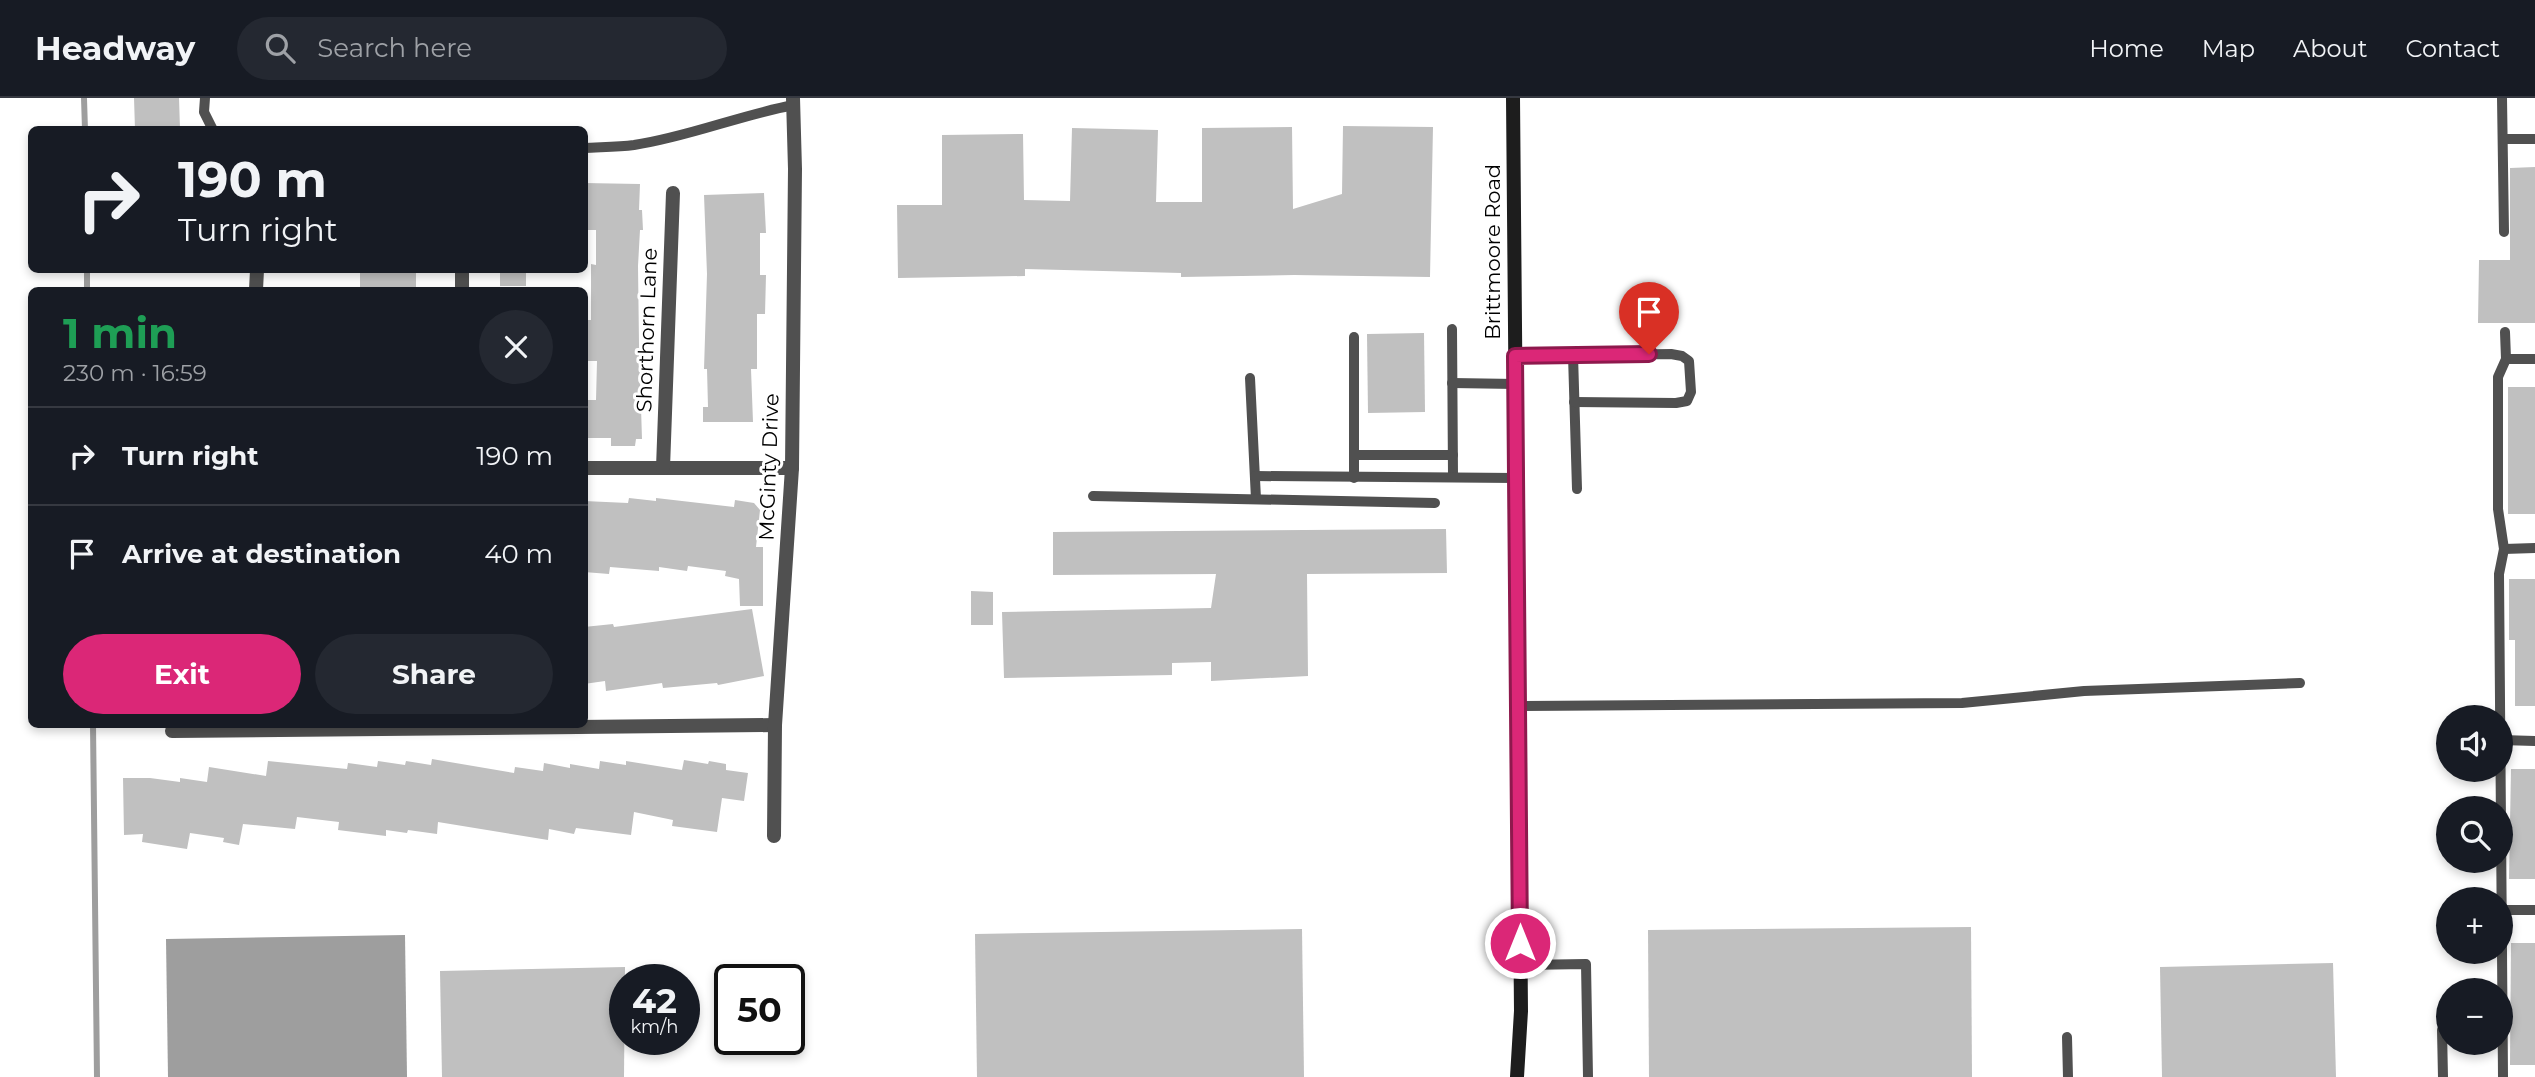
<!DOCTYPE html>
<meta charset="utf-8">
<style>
body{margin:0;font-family:Montserrat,sans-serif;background:#242831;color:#f1f3f6;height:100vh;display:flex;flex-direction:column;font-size:26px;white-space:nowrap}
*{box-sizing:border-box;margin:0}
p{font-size:23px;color:#9ea1a6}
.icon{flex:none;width:38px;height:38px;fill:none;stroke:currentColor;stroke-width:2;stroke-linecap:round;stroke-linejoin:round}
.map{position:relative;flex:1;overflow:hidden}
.sheet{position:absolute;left:28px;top:189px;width:560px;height:441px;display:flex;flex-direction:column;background:#171b24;border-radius:10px;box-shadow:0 4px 10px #0003}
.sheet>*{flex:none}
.banner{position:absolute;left:28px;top:28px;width:560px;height:147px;border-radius:10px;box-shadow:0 4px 10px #0003;background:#171b24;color:#f1f3f6;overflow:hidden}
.tools{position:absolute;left:2436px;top:607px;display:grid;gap:14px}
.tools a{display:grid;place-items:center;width:77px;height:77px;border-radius:50%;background:#171b24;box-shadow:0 4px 10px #0003;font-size:35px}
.speed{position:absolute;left:609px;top:866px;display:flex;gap:14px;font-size:35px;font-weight:700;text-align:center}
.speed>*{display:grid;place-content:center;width:91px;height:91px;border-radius:50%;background:#171b24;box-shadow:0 4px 10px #0003;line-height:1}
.speed small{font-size:18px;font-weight:400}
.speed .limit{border:4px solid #111;border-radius:10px;background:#fff;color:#111}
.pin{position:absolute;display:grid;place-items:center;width:60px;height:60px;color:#fff;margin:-72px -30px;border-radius:50% 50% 50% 0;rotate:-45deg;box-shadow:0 0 7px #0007}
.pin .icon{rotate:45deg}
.me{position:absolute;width:77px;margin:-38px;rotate:0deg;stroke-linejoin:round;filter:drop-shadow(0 0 5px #0008)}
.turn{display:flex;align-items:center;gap:24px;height:147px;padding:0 35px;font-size:32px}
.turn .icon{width:91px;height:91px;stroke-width:2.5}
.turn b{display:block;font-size:49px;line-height:60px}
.round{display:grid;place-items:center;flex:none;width:74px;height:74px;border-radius:37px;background:#242831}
.head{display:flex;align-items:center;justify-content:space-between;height:119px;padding:0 35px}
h1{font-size:42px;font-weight:700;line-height:52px;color:#1e9e55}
.cta{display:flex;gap:14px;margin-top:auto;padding:14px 35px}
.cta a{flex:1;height:80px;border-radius:42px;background:#db2777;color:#fff;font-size:28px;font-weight:700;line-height:80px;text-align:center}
.cta a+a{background:#242831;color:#f1f3f6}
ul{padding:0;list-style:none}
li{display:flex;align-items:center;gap:21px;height:98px;padding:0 35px;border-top:2px solid #363941}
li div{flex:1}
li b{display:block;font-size:26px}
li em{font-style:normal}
header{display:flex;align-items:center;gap:42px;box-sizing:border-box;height:98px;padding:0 35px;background:#171b24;border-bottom:2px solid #363941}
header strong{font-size:33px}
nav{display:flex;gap:38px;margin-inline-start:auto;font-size:24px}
.search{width:490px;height:63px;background:#242831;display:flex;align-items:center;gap:18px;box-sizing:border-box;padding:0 24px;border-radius:38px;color:#9ea1a6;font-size:26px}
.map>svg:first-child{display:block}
.water{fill:#9e9e9e}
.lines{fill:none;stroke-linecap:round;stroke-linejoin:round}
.stream{stroke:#9e9e9e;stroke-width:6}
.building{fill:#c0c0c0}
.service{stroke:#505050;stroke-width:10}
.minor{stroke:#505050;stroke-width:14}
.secondary{stroke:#1d1d1d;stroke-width:14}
.route-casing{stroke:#8e194d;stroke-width:18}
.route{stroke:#db2777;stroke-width:12}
.labels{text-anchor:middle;stroke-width:6;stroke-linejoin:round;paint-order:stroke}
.street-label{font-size:21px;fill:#000;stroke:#fff}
</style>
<header>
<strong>Headway</strong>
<div class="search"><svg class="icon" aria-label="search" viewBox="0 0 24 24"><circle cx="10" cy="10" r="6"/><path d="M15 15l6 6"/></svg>Search here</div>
<nav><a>Home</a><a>Map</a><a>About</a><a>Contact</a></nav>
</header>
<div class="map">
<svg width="2535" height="979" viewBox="0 0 2535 979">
<rect width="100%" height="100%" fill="#fff"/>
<polygon class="water" points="405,837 407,979 168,979 166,841"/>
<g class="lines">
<g class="stream">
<polyline points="84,0 85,32"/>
<polyline points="87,172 87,192"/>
<polyline points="93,626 97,979"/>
</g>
</g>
<g class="building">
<polygon points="134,0 179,0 180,32 135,32"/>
<polygon points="1343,28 1433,29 1430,179 1294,177 1181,179 1181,175 1025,171 1025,178 898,180 897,107 942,107 942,37 1023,36 1024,102 1070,103 1072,30 1158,32 1156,104 1202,104 1202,30 1292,29 1293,111 1342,96"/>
<polygon points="2535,69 2535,225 2478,225 2479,162 2510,162 2510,70"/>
<polygon points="584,85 640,86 639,112 642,112 643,132 640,132 638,168 639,246 642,341 636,341 635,348 611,348 611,340 584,340 584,302 596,302 597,263 584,263 584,222 591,222 591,166 596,167 596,132 584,132"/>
<polygon points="764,95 766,135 760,135 760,177 766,177 765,216 757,216 757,271 751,271 753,324 703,324 703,309 708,309 707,271 704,271 707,176 704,97"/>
<rect x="500" y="172" width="26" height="16"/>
<rect x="360" y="173" width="56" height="19"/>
<polygon points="1424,235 1425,314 1368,315 1367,236"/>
<rect x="2508" y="289" width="27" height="127"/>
<polygon points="629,400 656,403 656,400 734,409 735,402 754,405 760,412 756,449 763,449 763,508 740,508 739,481 725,478 726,473 688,468 687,473 659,469 659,473 610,469 609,476 584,474 584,403 628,405"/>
<polygon points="1446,431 1447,475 1307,476 1308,578 1211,583 1211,564 1172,565 1172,577 1004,580 1002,514 1211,510 1216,476 1053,477 1053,434"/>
<polygon points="2509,481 2535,481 2535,608 2515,608 2515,542 2509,542"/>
<polygon points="971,493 993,494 993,527 971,527"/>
<polygon points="752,511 764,578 718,587 717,585 663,590 662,585 606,593 605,583 584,586 584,529 613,526 614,529"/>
<polygon points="432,661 514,675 515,669 543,673 544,665 570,670 570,666 599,671 600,663 626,667 626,663 682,672 684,662 708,666 709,663 726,666 726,672 748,675 744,703 722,700 717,734 672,728 673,722 634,714 631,737 576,730 574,736 549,731 548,742 438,724 437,736 408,732 407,735 386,732 386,738 338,732 339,724 297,719 295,731 243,726 239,747 223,744 224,740 190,735 187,751 142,744 143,736 124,737 123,680 150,680 180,684 180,680 207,684 209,669 266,678 268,663 347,671 348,665 377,669 378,663 405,667 406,663 431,667"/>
<polygon points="2511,671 2535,671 2535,781 2509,781"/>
<polygon points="1971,829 1972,979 1649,979 1648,832"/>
<polygon points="1302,831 1304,979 977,979 975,836"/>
<polygon points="2511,845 2535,845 2535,967 2510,967"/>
<polygon points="2333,865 2336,979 2162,979 2160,869"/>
<polygon points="625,869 624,979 442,979 440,873"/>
</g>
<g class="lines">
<g class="service">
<polyline points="205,0 204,14 213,32"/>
<polyline points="2502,0 2504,134"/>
<polyline points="2503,41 2535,41"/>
<path d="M584,50C601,49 618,49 634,47C688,39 740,17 794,7"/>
<polyline points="1452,231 1453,378"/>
<polyline points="1573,257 1577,391"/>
<polyline points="1515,258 1671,256 1682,258 1689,263 1691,294 1687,303 1676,305 1574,304"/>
<polyline points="2506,261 2535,261"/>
<polyline points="1250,280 1256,401"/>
<polyline points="1452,285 1516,286"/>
<polyline points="1354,357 1453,357"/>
<polyline points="1255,378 1516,380"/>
<polyline points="1354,380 1354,239"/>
<polyline points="1093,398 1435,405"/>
<polyline points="2504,451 2535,450"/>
<polyline points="1518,608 1962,605 2084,593 2300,585"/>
<polyline points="2501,642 2535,643"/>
<polyline points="2502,812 2535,812"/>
<polyline points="1521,867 1586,866 1588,979"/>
<polyline points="2442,932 2443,979"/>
<polyline points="2067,939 2068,979"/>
<polyline points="2503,979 2499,476 2504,451 2498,411 2498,279 2506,261 2505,234"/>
</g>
<g class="minor">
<polyline points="256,192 257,172"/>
<polyline points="462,192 462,172"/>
<polyline points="584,370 792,370"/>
<polyline points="663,370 673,95"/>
<polyline points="172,633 775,627"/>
<polyline points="774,738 775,627 792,370 795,71 793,0"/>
</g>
<polyline class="secondary" points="1513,0 1521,913 1517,979"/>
</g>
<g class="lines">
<g class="route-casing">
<polyline id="route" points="1520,845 1515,258 1649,256"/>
</g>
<use href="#route" class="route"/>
</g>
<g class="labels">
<g class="street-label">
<text transform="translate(1493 154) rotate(-90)" y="7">Brittmoore Road</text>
<text transform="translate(647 232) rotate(-88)" y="7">Shorthorn Lane</text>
<text transform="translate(769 369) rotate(-88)" y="7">McGinty Drive</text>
</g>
</g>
</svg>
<div class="tools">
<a><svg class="icon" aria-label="sound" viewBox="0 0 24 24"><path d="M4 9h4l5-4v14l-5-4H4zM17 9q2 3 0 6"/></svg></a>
<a><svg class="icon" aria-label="search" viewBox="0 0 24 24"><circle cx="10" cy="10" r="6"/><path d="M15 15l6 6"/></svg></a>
<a>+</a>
<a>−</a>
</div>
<div class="speed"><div>42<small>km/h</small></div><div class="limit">50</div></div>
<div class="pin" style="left:1649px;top:256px;background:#d93025"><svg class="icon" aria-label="arrive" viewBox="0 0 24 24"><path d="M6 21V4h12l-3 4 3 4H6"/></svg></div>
<svg class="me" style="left:1520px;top:845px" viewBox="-20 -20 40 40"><circle r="17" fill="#db2777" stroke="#fff" stroke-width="3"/><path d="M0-11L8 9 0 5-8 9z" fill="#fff"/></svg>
<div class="banner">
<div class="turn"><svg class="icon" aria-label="right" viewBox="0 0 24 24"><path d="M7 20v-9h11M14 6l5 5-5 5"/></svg><div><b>190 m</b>Turn right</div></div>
</div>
<section class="sheet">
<div class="head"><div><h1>1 min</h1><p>230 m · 16:59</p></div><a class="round"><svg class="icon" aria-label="close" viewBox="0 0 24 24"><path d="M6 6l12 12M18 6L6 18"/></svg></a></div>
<ul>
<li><svg class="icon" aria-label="right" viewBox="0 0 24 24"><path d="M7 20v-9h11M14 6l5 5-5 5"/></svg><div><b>Turn right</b></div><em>190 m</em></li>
<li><svg class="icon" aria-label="arrive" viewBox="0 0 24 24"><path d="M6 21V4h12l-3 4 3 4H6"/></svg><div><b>Arrive at destination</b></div><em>40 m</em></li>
</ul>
<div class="cta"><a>Exit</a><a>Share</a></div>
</section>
</div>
